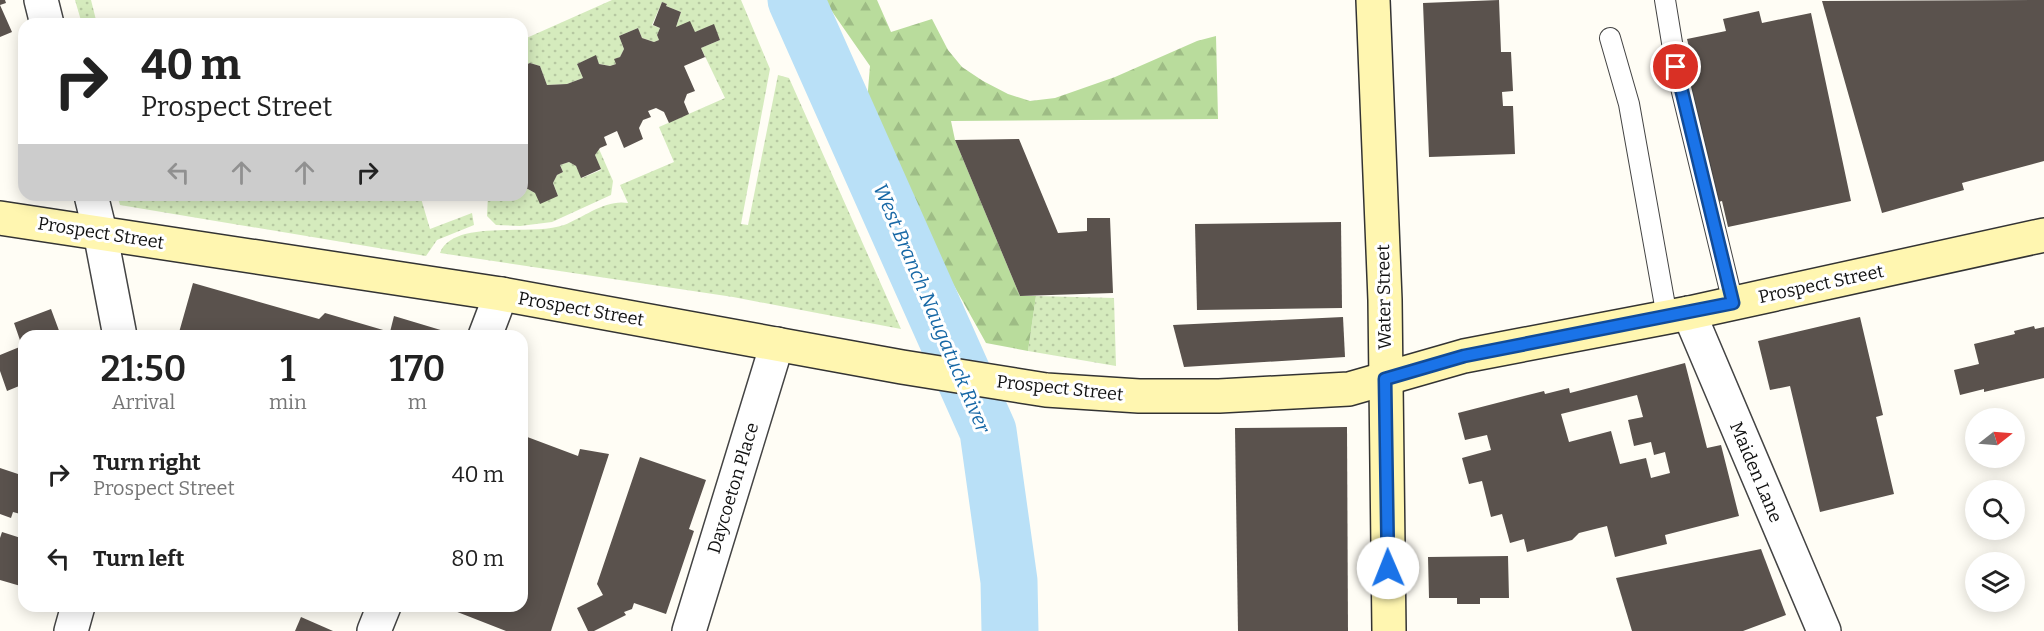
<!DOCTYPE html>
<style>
body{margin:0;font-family:Bitter,serif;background:#f6f6f6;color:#222;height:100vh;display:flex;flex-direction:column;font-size:22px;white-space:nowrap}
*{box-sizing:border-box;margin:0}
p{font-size:20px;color:#767676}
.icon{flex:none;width:33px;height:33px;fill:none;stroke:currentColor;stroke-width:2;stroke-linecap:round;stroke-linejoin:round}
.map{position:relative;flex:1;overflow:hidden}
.panel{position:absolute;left:18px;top:330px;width:510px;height:282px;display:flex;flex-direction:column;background:#fff;border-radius:18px;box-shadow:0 3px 15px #0003}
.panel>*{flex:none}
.hud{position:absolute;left:18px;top:18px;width:510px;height:183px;border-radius:18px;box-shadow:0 3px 15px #0003;background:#fff;color:#222;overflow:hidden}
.needle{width:39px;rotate:73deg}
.buttons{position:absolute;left:1965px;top:408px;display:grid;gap:12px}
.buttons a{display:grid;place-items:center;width:60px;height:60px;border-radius:50%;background:#fff;box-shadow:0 3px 15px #0003;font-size:30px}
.pin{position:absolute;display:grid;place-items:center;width:51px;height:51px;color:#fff;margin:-26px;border:3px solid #fff;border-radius:50%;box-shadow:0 2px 6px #0007}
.me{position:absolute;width:66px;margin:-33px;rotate:359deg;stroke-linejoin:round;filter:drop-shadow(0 0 4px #0008)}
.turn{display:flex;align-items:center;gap:21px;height:126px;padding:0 24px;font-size:27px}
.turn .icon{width:78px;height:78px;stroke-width:2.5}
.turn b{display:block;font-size:42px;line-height:51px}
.lanes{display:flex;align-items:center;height:57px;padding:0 24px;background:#0003;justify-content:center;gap:30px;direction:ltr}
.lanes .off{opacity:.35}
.eta{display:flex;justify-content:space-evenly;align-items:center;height:102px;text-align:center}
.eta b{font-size:36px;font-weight:600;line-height:42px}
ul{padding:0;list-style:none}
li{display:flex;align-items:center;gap:18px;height:84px;padding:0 24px}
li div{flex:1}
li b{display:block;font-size:22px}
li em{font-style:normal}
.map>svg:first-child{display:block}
.grass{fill:url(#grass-dots)}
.forest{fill:url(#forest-firs)}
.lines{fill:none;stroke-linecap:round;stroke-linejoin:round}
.river{stroke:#b9e0f7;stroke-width:57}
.building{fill:#5a524d;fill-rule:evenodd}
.service-casing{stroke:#444;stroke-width:22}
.minor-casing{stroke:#444;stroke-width:36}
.secondary-casing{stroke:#333;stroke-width:36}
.service{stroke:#fff;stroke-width:20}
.minor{stroke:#fff;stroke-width:33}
.secondary{stroke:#fff6b0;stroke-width:33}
.route-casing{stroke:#114b97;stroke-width:15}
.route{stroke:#1a73e8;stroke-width:10}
.labels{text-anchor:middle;stroke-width:6;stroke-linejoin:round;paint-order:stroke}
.street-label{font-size:18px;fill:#111;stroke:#fff}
.water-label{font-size:20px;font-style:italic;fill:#1768a6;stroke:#fff}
</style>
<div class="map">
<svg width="2044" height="631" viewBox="0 0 2044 631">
<defs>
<pattern id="grass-dots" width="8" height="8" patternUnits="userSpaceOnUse" patternTransform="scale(1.5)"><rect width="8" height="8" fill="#d5ebbd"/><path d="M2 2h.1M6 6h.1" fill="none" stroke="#b6c8a1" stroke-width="1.8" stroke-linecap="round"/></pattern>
<pattern id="forest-firs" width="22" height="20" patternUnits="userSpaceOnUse" patternTransform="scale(1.5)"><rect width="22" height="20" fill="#b9dc9c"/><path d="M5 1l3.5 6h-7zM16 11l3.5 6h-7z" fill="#9ebc85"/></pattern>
</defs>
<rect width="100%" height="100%" fill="#fffdf5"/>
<g class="grass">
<polygon points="75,0 91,0 97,24 82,24"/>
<path d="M612,0H741L770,69L741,224L748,225L778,75L789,78L901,329L733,297L440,253C453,218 531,237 564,225C584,217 606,199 628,203L620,185L674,162L659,127L725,98L701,48L720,40L714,25L695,32L676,27L681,12L666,6L667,4L662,2L652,25L660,28L657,35L659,40L654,42L642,38L638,28L619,36L624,49L620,57L615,59L616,64L610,66L599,64L595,56L577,64L583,78L567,84L547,85L540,66L530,63L522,66V40Z"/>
<polygon points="599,149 613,181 611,195 552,222 520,226 496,225 487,216 488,195 522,195 522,190 526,188 535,193 558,196 553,183 557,175 563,172 560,165 569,162 576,166 582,178 601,170 595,155"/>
<polygon points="117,195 420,195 430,229 472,213 474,225 437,240 426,256 120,205"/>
<polygon points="1036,296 1114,298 1116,366 1028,351"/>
</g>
<polygon class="forest" points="824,0 877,0 891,32 932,19 948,50 962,67 983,81 1008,94 1030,101 1055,98 1115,77 1197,41 1216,36 1218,119 951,121 955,140 1020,296 1036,296 1028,351 986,343 865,126 870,66"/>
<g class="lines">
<polyline class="river" points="796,0 988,431 1009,581 1010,631"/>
</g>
<g class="building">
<polygon points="0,0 5,0 6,3 0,5 12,32 0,37"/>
<polygon points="1499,0 1501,52 1511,52 1513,91 1502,92 1503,106 1513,106 1515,154 1429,157 1423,3"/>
<polygon points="2044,0 2044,161 1962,183 1964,190 1882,213 1822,1"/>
<polygon points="662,2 667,4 666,6 681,12 676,27 690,21 695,32 714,24 720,40 701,48 705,57 684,66 695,91 687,94 684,102 689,114 669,123 664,112 656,108 648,111 651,117 643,120 639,128 643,139 624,148 617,131 604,137 607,145 600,148 595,155 601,169 581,178 576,166 569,162 560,165 563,172 557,175 553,183 558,196 540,204 535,193 526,188 522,190 522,66 530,63 540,66 547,85 567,84 583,78 577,64 596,55 599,64 610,66 616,64 614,59 620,57 624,49 619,36 638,28 642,38 654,42 659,40 657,35 660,28 653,25"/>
<polygon points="1759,11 1762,23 1811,13 1851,201 1728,227 1722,201 1715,203 1689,82 1697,80 1687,39 1726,31 1723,19"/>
<polygon points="1019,139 1058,233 1087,231 1087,218 1110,218 1113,293 1020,296 955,140"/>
<polygon points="1341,222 1342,308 1197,310 1195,224"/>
<polygon points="193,283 319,319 325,313 390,332 394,316 444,331 446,336 178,336"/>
<polygon points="51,309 61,336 24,336 24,384 7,391 0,371 0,355 22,346 14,323"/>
<polygon points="1343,317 1345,357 1184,367 1173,325"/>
<polygon points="1860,317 1883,415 1876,417 1894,494 1820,512 1790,386 1770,390 1758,341"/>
<polygon points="2034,326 2035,329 2044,327 2044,378 1984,392 1984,389 1960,395 1954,370 1979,364 1974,344 2015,334 2014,331"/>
<path d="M1685,363L1707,448L1721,445L1739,516L1665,535L1667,544L1615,557L1607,526L1579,533L1572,540L1527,552L1524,539L1510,543L1502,514L1491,517L1482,481L1469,484L1462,458L1491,450L1487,435L1465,440L1458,413L1544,391L1545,394L1569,388L1570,393ZM1637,395L1643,417L1628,420L1634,446L1651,442L1654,455L1665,452L1670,473L1651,478L1646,458L1620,464L1611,431L1569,442L1561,414Z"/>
<polygon points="1347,427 1348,631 1238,631 1235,428"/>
<polygon points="522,435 578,456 580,449 609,454 551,631 506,631 442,606 522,606"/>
<polygon points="640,457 706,480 689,529 694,531 666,614 634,603 632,609 624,612 626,615 594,631 588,631 577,608 603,595 597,584"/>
<polygon points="0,468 24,476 24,515 13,512 11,518 0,514"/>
<polygon points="2,532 24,539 24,587 0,580 0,538"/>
<polygon points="1761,549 1786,615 1743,631 1632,631 1616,578"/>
<polygon points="1508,556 1509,598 1480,598 1480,604 1457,604 1457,598 1429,598 1428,557"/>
<polygon points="301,617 333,631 295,631"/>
</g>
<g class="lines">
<g class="service-casing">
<g id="service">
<polyline points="1665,0 1676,67 1733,303"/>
<polyline points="1610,38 1629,104 1667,317"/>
</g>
</g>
<g class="minor-casing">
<g id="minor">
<polyline points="41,0 47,24"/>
<polyline points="91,195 100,232 120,336"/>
<polyline points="1689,313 1824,631"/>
<polyline points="485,336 501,294"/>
<polyline points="71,631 78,606"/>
<polyline points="374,631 384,606"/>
<polyline points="689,631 777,344"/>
</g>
</g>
<g class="secondary-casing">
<g id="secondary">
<polyline points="1373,0 1385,300 1389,631"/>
<polyline points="0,218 501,294 902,367 1046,390 1139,396 1219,396 1349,389 1464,356 1689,313 2044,235"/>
</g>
</g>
<use href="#service" class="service"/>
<use href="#minor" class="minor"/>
<use href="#secondary" class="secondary"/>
</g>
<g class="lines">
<g class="route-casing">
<polyline id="route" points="1388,568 1385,379 1464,356 1733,303 1676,67"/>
</g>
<use href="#route" class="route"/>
</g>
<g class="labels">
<g class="street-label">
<text transform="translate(101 233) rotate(9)" y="6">Prospect Street</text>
<text transform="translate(1821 284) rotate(-12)" y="6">Prospect Street</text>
<text transform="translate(1384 297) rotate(-91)" y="6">Water Street</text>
<text transform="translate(581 309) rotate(10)" y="6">Prospect Street</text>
<text transform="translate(1060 388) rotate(6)" y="6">Prospect Street</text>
<text transform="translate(1756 472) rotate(67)" y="6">Maiden Lane</text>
<text transform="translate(733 488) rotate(-73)" y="6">Daycoeton Place</text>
</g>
<g class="water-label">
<text transform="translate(932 308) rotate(67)" y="7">West Branch Naugatuck River</text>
</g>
</g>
</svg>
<div class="buttons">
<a><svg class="needle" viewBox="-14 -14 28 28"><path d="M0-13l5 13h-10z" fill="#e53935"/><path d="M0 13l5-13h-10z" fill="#767676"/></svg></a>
<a><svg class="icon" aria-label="search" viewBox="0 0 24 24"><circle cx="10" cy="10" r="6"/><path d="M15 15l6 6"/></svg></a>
<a><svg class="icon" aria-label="layers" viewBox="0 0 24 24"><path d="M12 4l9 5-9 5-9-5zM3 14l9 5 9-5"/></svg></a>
</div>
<div class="pin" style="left:1676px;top:67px;background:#d93025"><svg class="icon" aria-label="arrive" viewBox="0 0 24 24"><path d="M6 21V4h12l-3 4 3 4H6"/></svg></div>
<svg class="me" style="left:1388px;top:568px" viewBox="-20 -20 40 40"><circle r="19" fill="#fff"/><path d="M0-13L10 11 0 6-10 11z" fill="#1a73e8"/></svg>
<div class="hud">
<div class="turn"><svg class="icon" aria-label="right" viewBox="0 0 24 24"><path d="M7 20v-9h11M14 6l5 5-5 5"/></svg><div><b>40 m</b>Prospect Street</div></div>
<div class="lanes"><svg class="icon off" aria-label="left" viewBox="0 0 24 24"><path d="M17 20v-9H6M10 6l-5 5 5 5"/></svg><svg class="icon off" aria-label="ahead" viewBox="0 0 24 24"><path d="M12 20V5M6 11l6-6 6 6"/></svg><svg class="icon off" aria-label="ahead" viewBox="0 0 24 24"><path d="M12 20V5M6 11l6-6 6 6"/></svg><svg class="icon" aria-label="right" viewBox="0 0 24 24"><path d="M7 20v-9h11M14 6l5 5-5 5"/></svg></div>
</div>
<section class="panel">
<div class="eta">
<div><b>21:50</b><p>Arrival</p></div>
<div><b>1</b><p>min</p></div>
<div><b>170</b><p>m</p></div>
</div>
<ul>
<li><svg class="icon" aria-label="right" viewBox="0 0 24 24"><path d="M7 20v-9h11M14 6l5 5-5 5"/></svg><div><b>Turn right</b><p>Prospect Street</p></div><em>40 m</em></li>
<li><svg class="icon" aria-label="left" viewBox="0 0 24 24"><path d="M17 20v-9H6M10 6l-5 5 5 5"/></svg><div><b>Turn left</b></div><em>80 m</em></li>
</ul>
</section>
</div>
